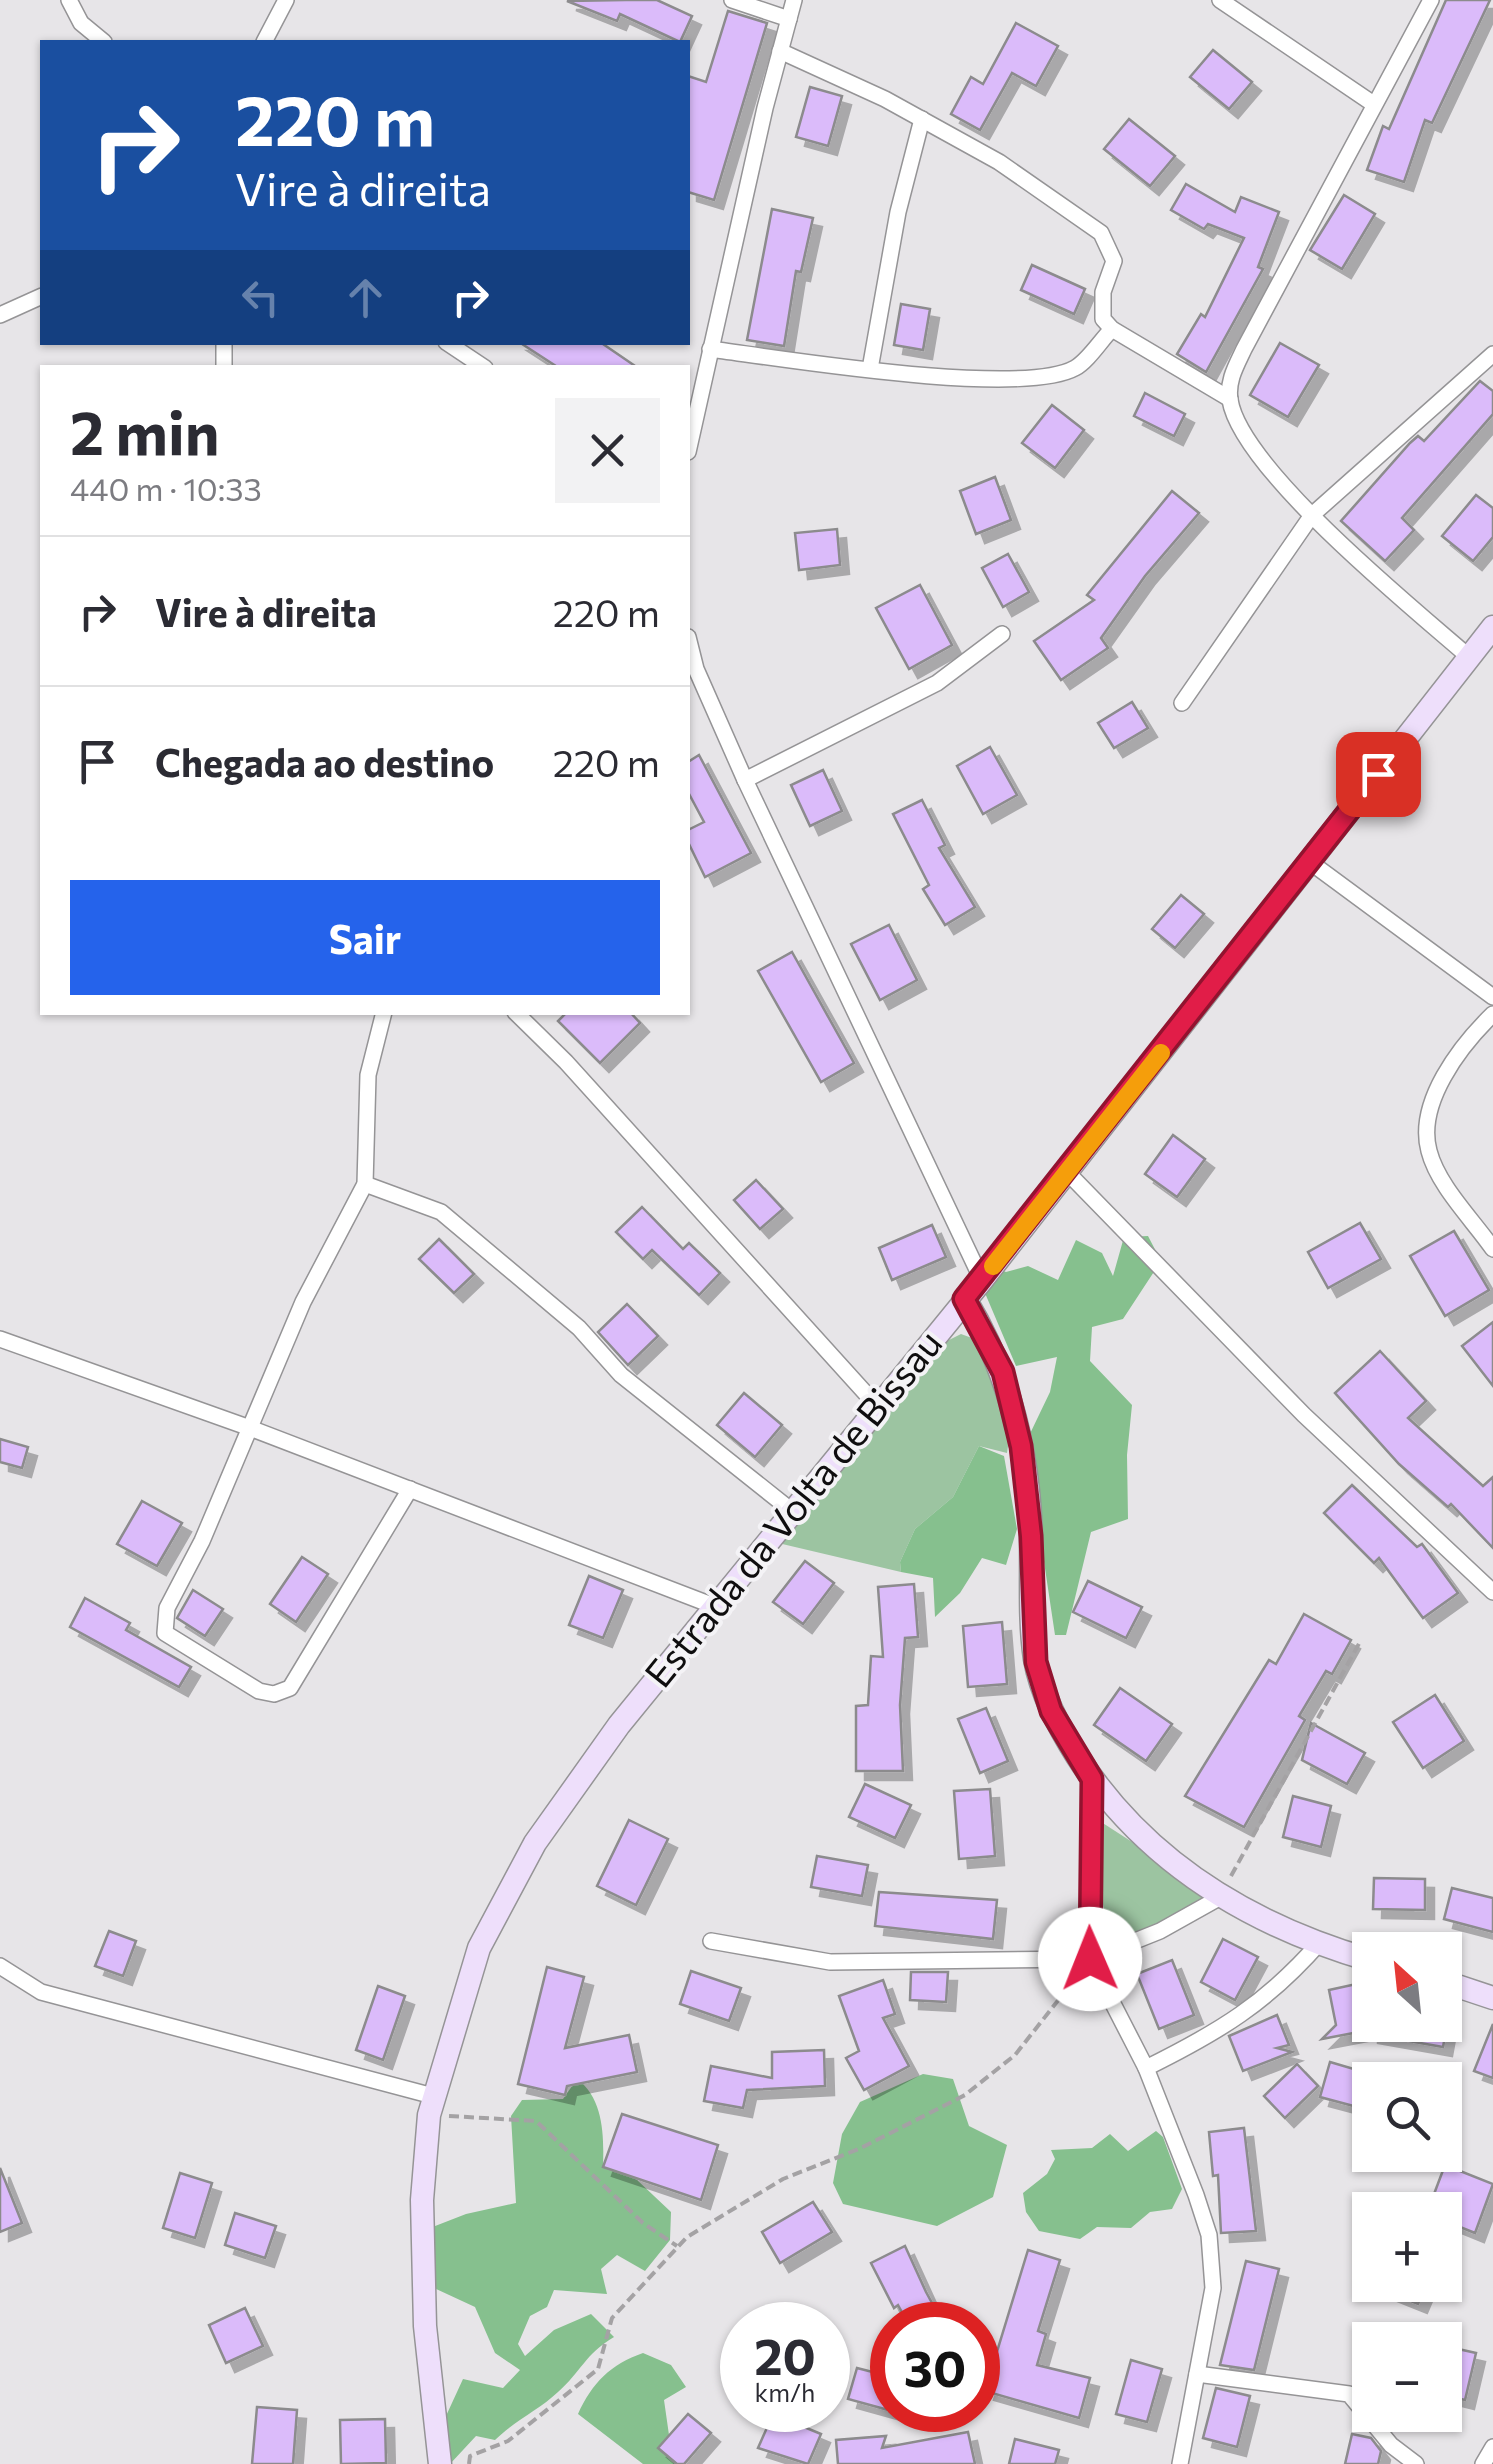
<!DOCTYPE html>
<html lang="pt">
<meta charset="utf-8">
<style>
body{margin:0;font-family:Commissioner,sans-serif;background:#f2f2f3;color:#2b2b33;height:100vh;display:flex;flex-direction:column;font-size:38px;white-space:nowrap}
*{box-sizing:border-box;margin:0}
p{font-size:32px;color:#7c7c81}
.icon{flex:none;width:55px;height:55px;fill:none;stroke:currentColor;stroke-width:2;stroke-linecap:round;stroke-linejoin:round}
.map{position:relative;flex:1;overflow:hidden}
.side{position:absolute;left:40px;top:365px;width:650px;height:650px;display:flex;flex-direction:column;background:#fff;border-radius:0px;box-shadow:0 2px 8px #0004}
.side>*{flex:none}
.banner{position:absolute;left:40px;top:40px;width:650px;height:305px;border-radius:0px;box-shadow:0 2px 8px #0004;background:#1a4fa0;color:#fff;overflow:hidden}
.needle{width:65px;rotate:333deg}
.controls{position:absolute;left:1352px;top:1932px;display:grid;gap:20px}
.controls a{display:grid;place-items:center;width:110px;height:110px;border-radius:0px;background:#fff;box-shadow:0 2px 8px #0004;font-size:50px}
.speed{position:absolute;left:720px;top:2302px;display:flex;gap:20px;font-size:50px;font-weight:700;text-align:center}
.speed>*{display:grid;place-content:center;width:130px;height:130px;border-radius:50%;background:#fff;box-shadow:0 2px 8px #0004;line-height:1}
.speed small{font-size:25px;font-weight:400}
.speed .limit{border:15px solid #d22;background:#fff;color:#111}
.pin{position:absolute;display:grid;place-items:center;width:85px;height:85px;color:#fff;margin:-42px;border-radius:20px;box-shadow:0 5px 15px #0006}
.me{position:absolute;width:110px;margin:-55px;rotate:359deg;stroke-linejoin:round;filter:drop-shadow(0 0 8px #0008)}
.turn{display:flex;align-items:center;gap:35px;height:210px;padding:0 30px;font-size:45px}
.turn .icon{width:130px;height:130px;stroke-width:2.5}
.turn b{display:block;font-size:70px;line-height:85px}
.lanes{display:flex;align-items:center;height:95px;padding:0 30px;background:#0003;justify-content:center;gap:50px;direction:ltr}
.lanes .off{opacity:.35}
.round{display:grid;place-items:center;flex:none;width:105px;height:105px;border-radius:0px;background:#f2f2f3}
.summary{display:flex;align-items:center;justify-content:space-between;height:170px;padding:0 30px}
h1{font-size:60px;font-weight:700;line-height:75px}
.action{display:flex;gap:20px;margin-top:auto;padding:20px 30px}
.action a{flex:1;height:115px;border-radius:0px;background:#2563eb;color:#fff;font-size:40px;font-weight:700;line-height:115px;text-align:center}
ul{padding:0;list-style:none}
li{display:flex;align-items:center;gap:30px;height:150px;padding:0 30px;border-top:2px solid #e1e1e2}
li div{flex:1}
li b{display:block;font-size:38px}
li em{font-style:normal}
.map>svg:first-child{display:block}
.green{fill:#9cc4a1}
.forest{fill:#86c08e}
.building{fill:#dbbbfa;stroke:#8c8b8d;stroke-width:2.5;filter:url(#shadow)}
.lines{fill:none;stroke-linecap:round;stroke-linejoin:round}
.street-casing{stroke:#959496;stroke-width:18}
.secondary-casing{stroke:#959496;stroke-width:25}
.path{stroke:#a4a2a4;stroke-width:4;stroke-dasharray:10 5;stroke-linecap:butt}
.street{stroke:#fff;stroke-width:15}
.secondary{stroke:#eedffb;stroke-width:22}
.route-casing{stroke:#92132f;stroke-width:25}
.route{stroke:#e11d48;stroke-width:18}
.slow{stroke:#f59e0b;stroke-width:18}
.labels{text-anchor:middle;stroke-width:8;stroke-linejoin:round;paint-order:stroke}
.street-label{font-size:38px;fill:#0f0e0f;stroke:#f4f3f6}
</style>
<div class="map">
<svg width="1493" height="2464" viewBox="0 0 1493 2464">
<defs>
<filter id="shadow"><feDropShadow dx="9" dy="9" stdDeviation="0" flood-color="#0004"/></filter>
</defs>
<rect width="100%" height="100%" fill="#e7e5e8"/>
<g class="green">
<polygon points="961,1334 980,1341 1011,1425 1007,1453 979,1446 953,1497 915,1529 900,1562 901,1572 778,1543 943,1343"/>
<polygon points="1095,1818 1211,1893 1201,1909 1112,1955 1093,1848"/>
</g>
<g class="forest">
<polygon points="1148,1236 1161,1261 1123,1319 1092,1327 1090,1361 1132,1405 1127,1455 1128,1519 1091,1532 1066,1635 1055,1635 1026,1442 1050,1392 1057,1357 1016,1366 982,1286 996,1268 1006,1272 1028,1266 1058,1280 1076,1240 1102,1253 1113,1276 1124,1237"/>
<polygon points="979,1446 1004,1456 1017,1529 1006,1565 982,1558 960,1593 935,1617 933,1578 901,1572 900,1562 915,1529 953,1497"/>
<polygon points="923,2074 953,2079 969,2126 1007,2145 993,2197 937,2226 843,2204 833,2183 842,2134 860,2102"/>
<path d="M577,2079C604,2099 604,2136 603,2167L636,2179L671,2212L670,2240L645,2271L617,2255L601,2269L607,2294L554,2290L547,2307L530,2316L518,2344L525,2356L554,2330L591,2314L614,2337C585,2354 581,2372 558,2392C539,2410 514,2421 495,2440L476,2436L450,2464L440,2429L463,2379L503,2388L520,2370L495,2353L475,2307L434,2288L430,2228L466,2214L516,2203L511,2116L522,2100L563,2099Z"/>
<polygon points="1156,2131 1163,2137 1182,2189 1172,2209 1150,2212 1131,2228 1097,2227 1080,2239 1039,2231 1026,2212 1023,2193 1047,2174 1055,2159 1051,2150 1092,2148 1110,2134 1128,2151"/>
<path d="M643,2353L671,2365L686,2387L664,2400L669,2435L683,2464H643L578,2414C592,2383 611,2364 643,2353Z"/>
</g>
<g class="building">
<polygon points="626,0 657,0 692,16 680,42 620,14 617,21 567,1"/>
<polygon points="1446,0 1490,0 1432,123 1425,120 1404,182 1367,170 1383,126 1389,129"/>
<polygon points="728,11 767,23 714,200 688,192 688,76 706,82"/>
<polygon points="1016,23 1058,46 1036,86 1012,73 980,130 951,114 971,77 983,84"/>
<polygon points="1213,50 1252,82 1229,109 1190,77"/>
<polygon points="810,87 842,96 828,146 796,137"/>
<polygon points="1129,119 1175,156 1150,186 1104,149"/>
<polygon points="1186,184 1235,212 1241,197 1279,212 1258,267 1263,269 1206,372 1177,354 1201,314 1205,317 1244,238 1208,224 1204,229 1171,210"/>
<polygon points="1344,195 1375,214 1342,269 1310,250"/>
<polygon points="772,209 813,218 801,272 796,271 784,346 747,340"/>
<polygon points="1032,265 1085,289 1074,314 1021,290"/>
<polygon points="901,304 930,309 923,350 894,345"/>
<polygon points="519,342 600,342 638,368 559,368"/>
<polygon points="1280,343 1319,365 1288,417 1250,395"/>
<polygon points="1480,381 1493,391 1493,414 1402,518 1414,530 1385,561 1341,521 1410,443 1418,436 1424,441"/>
<polygon points="1145,393 1185,414 1174,436 1134,416"/>
<polygon points="1052,405 1084,430 1055,468 1022,443"/>
<polygon points="995,477 1011,520 976,534 960,491"/>
<polygon points="1172,491 1199,513 1145,576 1101,638 1108,648 1061,680 1034,641 1094,600 1087,595"/>
<polygon points="1476,495 1493,508 1493,537 1473,561 1442,536"/>
<polygon points="837,529 840,565 799,570 795,533"/>
<polygon points="1008,554 1029,592 1003,607 982,568"/>
<polygon points="920,585 952,645 909,669 876,608"/>
<polygon points="1132,702 1148,728 1114,748 1098,723"/>
<polygon points="990,747 1017,795 983,814 957,766"/>
<polygon points="699,755 751,853 705,877 688,842 688,830 704,822 688,792 688,762"/>
<polygon points="823,770 842,811 810,826 791,785"/>
<polygon points="922,800 945,845 939,848 975,907 945,925 923,889 929,885 893,814"/>
<polygon points="1181,895 1204,914 1175,948 1152,929"/>
<polygon points="889,925 917,980 880,1000 851,944"/>
<polygon points="792,952 854,1063 821,1082 758,971"/>
<polygon points="567,1012 630,1012 640,1023 600,1063 558,1021"/>
<polygon points="1173,1135 1205,1159 1177,1197 1145,1174"/>
<polygon points="756,1180 783,1209 760,1229 734,1200"/>
<polygon points="642,1207 683,1249 689,1243 720,1273 699,1295 652,1250 643,1259 616,1232"/>
<polygon points="1360,1223 1381,1259 1328,1288 1308,1252"/>
<polygon points="932,1225 946,1257 892,1280 879,1248"/>
<polygon points="1454,1231 1489,1290 1445,1316 1410,1256"/>
<polygon points="439,1239 474,1274 454,1293 419,1259"/>
<polygon points="627,1304 658,1336 628,1365 598,1332"/>
<polygon points="1493,1322 1493,1386 1462,1346"/>
<polygon points="1380,1351 1426,1401 1408,1418 1483,1486 1493,1477 1493,1548 1451,1504 1448,1507 1399,1464 1335,1393"/>
<polygon points="744,1393 782,1425 755,1457 717,1425"/>
<polygon points="0,1439 28,1447 22,1468 0,1462"/>
<polygon points="1352,1485 1417,1547 1422,1544 1458,1593 1423,1618 1379,1558 1374,1563 1324,1513"/>
<polygon points="142,1501 182,1523 157,1566 117,1544"/>
<polygon points="302,1557 328,1574 296,1622 270,1604"/>
<polygon points="805,1561 834,1583 803,1624 773,1602"/>
<polygon points="589,1576 623,1590 603,1638 569,1625"/>
<polygon points="1088,1581 1142,1607 1126,1638 1073,1612"/>
<polygon points="914,1584 918,1637 905,1638 900,1705 903,1771 856,1771 856,1706 868,1705 871,1656 883,1657 878,1587"/>
<polygon points="193,1590 223,1609 205,1636 177,1618"/>
<polygon points="85,1598 130,1623 126,1630 191,1667 179,1687 70,1627"/>
<polygon points="1304,1614 1351,1640 1332,1674 1326,1671 1299,1716 1305,1720 1244,1827 1185,1796 1269,1660 1276,1664"/>
<polygon points="1002,1622 1007,1684 968,1687 963,1626"/>
<polygon points="1120,1688 1172,1724 1146,1761 1094,1725"/>
<polygon points="1435,1695 1464,1741 1423,1768 1393,1722"/>
<polygon points="986,1708 1008,1761 980,1773 958,1719"/>
<polygon points="1311,1723 1365,1753 1347,1784 1302,1760"/>
<polygon points="865,1784 911,1805 895,1838 849,1817"/>
<polygon points="990,1789 995,1856 959,1859 954,1791"/>
<polygon points="1293,1796 1331,1806 1321,1847 1283,1837"/>
<polygon points="629,1820 668,1839 636,1905 597,1886"/>
<polygon points="817,1856 868,1865 862,1896 811,1887"/>
<polygon points="1374,1878 1425,1879 1425,1910 1373,1909"/>
<polygon points="1452,1888 1493,1898 1493,1932 1444,1919"/>
<polygon points="879,1892 997,1900 993,1939 875,1926"/>
<polygon points="109,1931 136,1941 123,1976 95,1966"/>
<polygon points="1223,1939 1258,1957 1235,2000 1201,1982"/>
<polygon points="1172,1960 1194,2015 1159,2029 1137,1974"/>
<polygon points="547,1967 584,1977 565,2048 629,2035 637,2072 567,2086 565,2095 518,2084"/>
<polygon points="691,1971 741,1988 729,2021 680,2004"/>
<polygon points="911,1972 948,1972 946,2002 910,2000"/>
<polygon points="883,1980 895,2014 883,2018 909,2066 864,2090 846,2058 859,2051 839,1996"/>
<polygon points="1370,1981 1370,2025 1447,2025 1443,2047 1369,2034 1369,2030 1322,2039 1336,2025 1329,1990"/>
<polygon points="378,1986 405,1996 383,2060 356,2050"/>
<polygon points="1277,2015 1289,2045 1277,2048 1292,2052 1243,2071 1229,2036"/>
<polygon points="1493,2024 1493,2078 1474,2071"/>
<polygon points="824,2050 825,2086 747,2090 743,2108 704,2101 711,2066 772,2078 772,2052"/>
<polygon points="1330,2062 1371,2074 1361,2108 1320,2097"/>
<polygon points="1297,2064 1318,2086 1285,2118 1264,2096"/>
<polygon points="622,2114 718,2145 701,2200 603,2167"/>
<polygon points="1244,2128 1256,2231 1221,2233 1218,2175 1213,2176 1209,2132"/>
<polygon points="1445,2165 1493,2184 1475,2233 1445,2221 1445,2210 1428,2210"/>
<polygon points="0,2168 22,2223 0,2232"/>
<polygon points="180,2173 212,2183 195,2238 163,2228"/>
<polygon points="813,2202 832,2232 780,2263 762,2232"/>
<polygon points="235,2213 276,2226 265,2258 225,2245"/>
<polygon points="905,2246 926,2292 944,2325 909,2325 898,2305 894,2308 871,2263"/>
<polygon points="1028,2250 1060,2260 1038,2331 1046,2334 1037,2365 1090,2378 1079,2418 985,2391"/>
<polygon points="1246,2261 1279,2269 1254,2370 1220,2365"/>
<polygon points="1371,2285 1426,2285 1418,2304"/>
<polygon points="245,2308 263,2346 226,2363 209,2325"/>
<polygon points="1445,2346 1476,2353 1465,2400 1445,2395"/>
<polygon points="1131,2360 1162,2369 1147,2422 1116,2414"/>
<polygon points="857,2368 892,2377 892,2411 848,2399"/>
<polygon points="1216,2388 1250,2396 1237,2447 1203,2438"/>
<polygon points="257,2407 297,2410 293,2464 252,2464"/>
<polygon points="688,2414 711,2433 684,2464 677,2464 658,2448"/>
<polygon points="773,2414 821,2434 808,2464 758,2448"/>
<polygon points="385,2419 386,2463 341,2464 340,2420"/>
<polygon points="968,2432 975,2464 838,2464 836,2440 886,2436 882,2448"/>
<polygon points="1352,2434 1371,2438 1381,2451 1378,2464 1345,2464"/>
<polygon points="1015,2439 1059,2450 1055,2464 1009,2464"/>
</g>
<g class="lines">
<g class="street-casing">
<g id="street">
<polyline points="69,0 81,23 104,42"/>
<polyline points="732,0 789,19"/>
<polyline points="1220,0 1372,103"/>
<path d="M1431,0L1244,349C1236,366 1227,381 1230,400C1241,469 1414,609 1469,657"/>
<polyline points="264,42 286,0"/>
<polyline points="780,51 885,99 999,162 1101,233 1114,261 1103,292 1103,319 1112,329 1230,399"/>
<polyline points="0,315 42,296"/>
<polyline points="224,342 224,368"/>
<polyline points="446,342 485,368"/>
<path d="M710,349C779,358 1021,398 1075,368C1088,361 1101,340 1112,329"/>
<polyline points="870,369 898,212 922,119"/>
<polyline points="688,452 765,108 794,0"/>
<polyline points="688,637 696,669 745,780 982,1280"/>
<polyline points="1182,703 1312,515 1493,354"/>
<polyline points="745,780 937,683 1002,634"/>
<polyline points="1310,862 1493,997"/>
<polyline points="384,1012 368,1075 365,1184 303,1302 202,1541 167,1608 165,1633 259,1691 274,1694 290,1688 410,1489"/>
<polyline points="515,1012 566,1062 878,1407"/>
<path d="M1493,1014C1460,1046 1416,1103 1429,1151C1438,1186 1473,1220 1493,1249"/>
<polyline points="1067,1172 1304,1415 1493,1592"/>
<polyline points="365,1184 441,1212 579,1328 621,1375 792,1511"/>
<polyline points="0,1339 250,1428 714,1606"/>
<polyline points="1092,1779 1090,1959 1146,2068 1196,2195 1209,2235 1213,2288 1180,2464"/>
<polyline points="711,1941 830,1962 1090,1959 1160,1931 1219,1898"/>
<polyline points="0,1966 41,1992 433,2096"/>
<path d="M1146,2068C1219,2032 1267,2003 1321,1941"/>
<polyline points="1197,2374 1349,2394 1391,2445 1416,2464"/>
<polyline points="1483,2464 1493,2447"/>
</g>
</g>
<g class="secondary-casing">
<g id="secondary">
<path d="M965,1299C1009,1372 1029,1452 1031,1538C1032,1578 1029,1619 1035,1659C1041,1694 1059,1727 1077,1756C1146,1863 1250,1925 1370,1960"/>
<polyline points="1445,1982 1493,1998"/>
<polyline points="440,2464 425,2326 422,2200 429,2115 479,1948 535,1843 619,1725 982,1280 1493,627"/>
</g>
</g>
<g class="path">
<polyline points="1231,1876 1361,1640"/>
<polyline points="449,2116 536,2121 643,2223 677,2246"/>
<polyline points="469,2464 470,2456 508,2441 598,2369 612,2318 687,2237 783,2179 861,2148 965,2095 1015,2055 1075,1979"/>
</g>
<use href="#street" class="street"/>
<use href="#secondary" class="secondary"/>
</g>
<g class="lines">
<g class="route-casing">
<polyline id="route" points="1090,1959 1092,1779 1051,1711 1036,1662 1031,1536 1021,1446 1003,1372 964,1299 1378,774"/>
</g>
<use href="#route" class="route"/>
<polyline class="slow" points="993,1266 1161,1053"/>
</g>
<g class="labels">
<g class="street-label">
<text transform="translate(794 1509) rotate(-51)" y="13">Estrada da Volta de Bissau</text>
</g>
</g>
</svg>
<div class="controls">
<a><svg class="needle" viewBox="-14 -14 28 28"><path d="M0-13l5 13h-10z" fill="#e53935"/><path d="M0 13l5-13h-10z" fill="#7c7c81"/></svg></a>
<a><svg class="icon" aria-label="search" viewBox="0 0 24 24"><circle cx="10" cy="10" r="6"/><path d="M15 15l6 6"/></svg></a>
<a>+</a>
<a>−</a>
</div>
<div class="speed"><div>20<small>km/h</small></div><div class="limit">30</div></div>
<div class="pin" style="left:1378px;top:774px;background:#d93025"><svg class="icon" aria-label="arrive" viewBox="0 0 24 24"><path d="M6 21V4h12l-3 4 3 4H6"/></svg></div>
<svg class="me" style="left:1090px;top:1959px" viewBox="-20 -20 40 40"><circle r="19" fill="#fff"/><path d="M0-13L10 11 0 6-10 11z" fill="#e11d48"/></svg>
<div class="banner">
<div class="turn"><svg class="icon" aria-label="right" viewBox="0 0 24 24"><path d="M7 20v-9h11M14 6l5 5-5 5"/></svg><div><b>220 m</b>Vire à direita</div></div>
<div class="lanes"><svg class="icon off" aria-label="left" viewBox="0 0 24 24"><path d="M17 20v-9H6M10 6l-5 5 5 5"/></svg><svg class="icon off" aria-label="ahead" viewBox="0 0 24 24"><path d="M12 20V5M6 11l6-6 6 6"/></svg><svg class="icon" aria-label="right" viewBox="0 0 24 24"><path d="M7 20v-9h11M14 6l5 5-5 5"/></svg></div>
</div>
<section class="side">
<div class="summary"><div><h1>2 min</h1><p>440 m · 10:33</p></div><a class="round"><svg class="icon" aria-label="close" viewBox="0 0 24 24"><path d="M6 6l12 12M18 6L6 18"/></svg></a></div>
<ul>
<li><svg class="icon" aria-label="right" viewBox="0 0 24 24"><path d="M7 20v-9h11M14 6l5 5-5 5"/></svg><div><b>Vire à direita</b></div><em>220 m</em></li>
<li><svg class="icon" aria-label="arrive" viewBox="0 0 24 24"><path d="M6 21V4h12l-3 4 3 4H6"/></svg><div><b>Chegada ao destino</b></div><em>220 m</em></li>
</ul>
<div class="action"><a>Sair</a></div>
</section>
</div>
